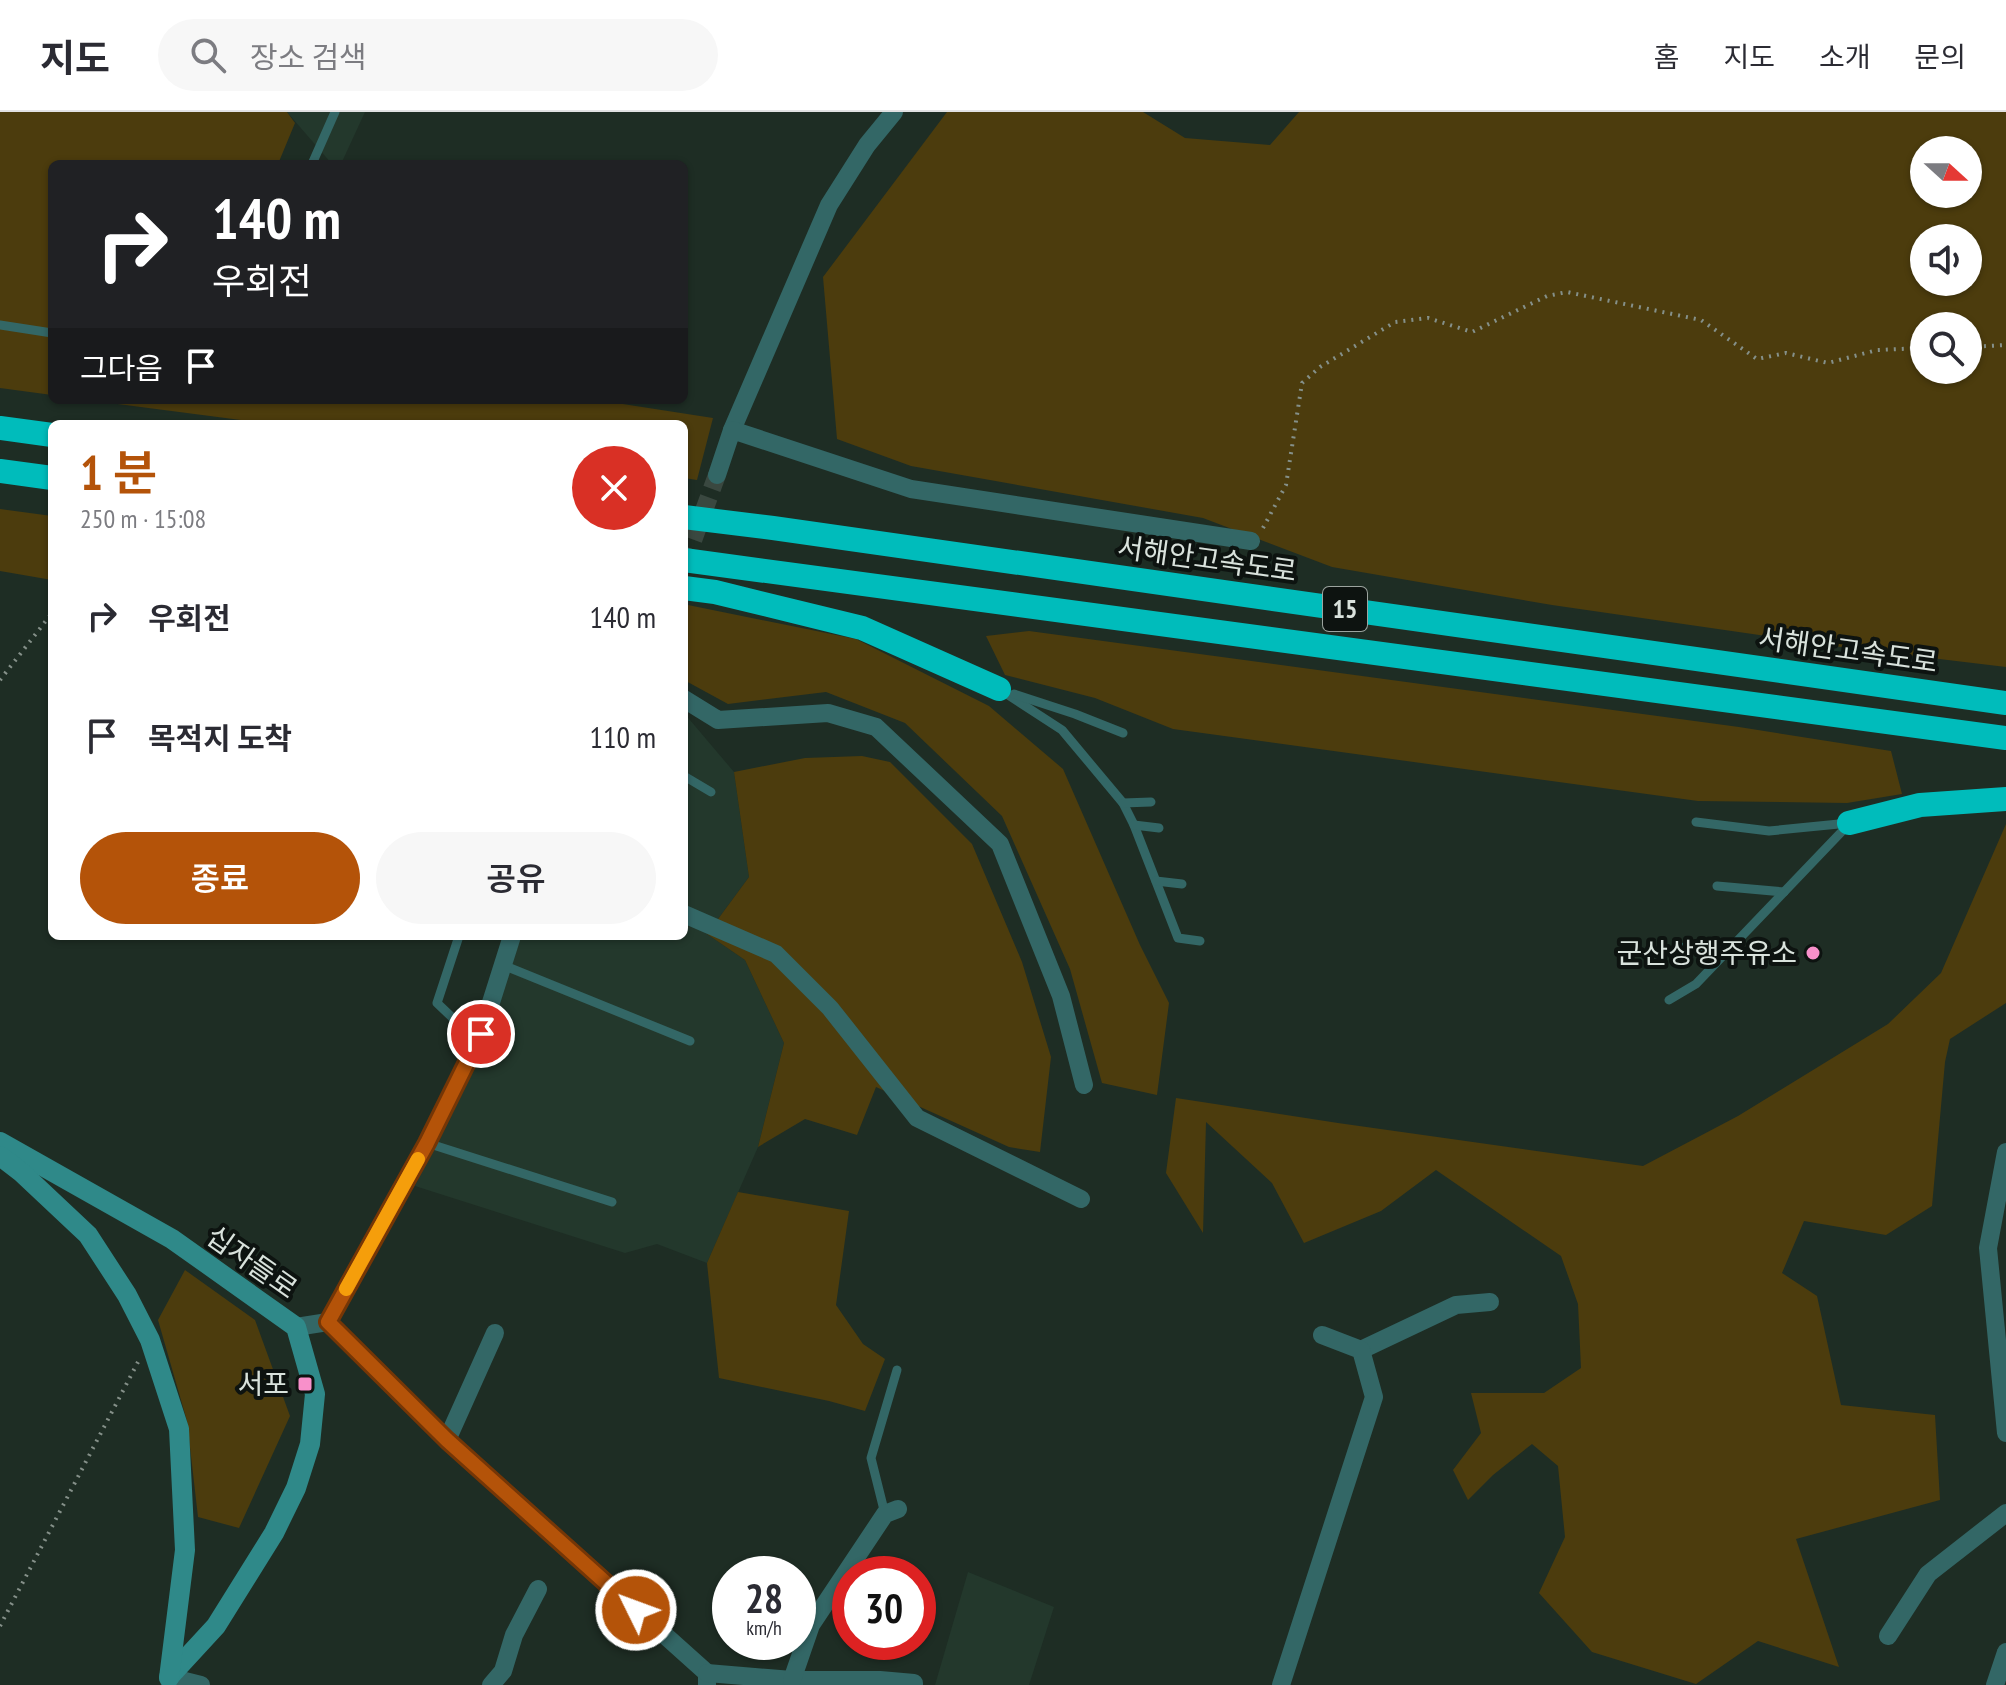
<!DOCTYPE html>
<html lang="ko">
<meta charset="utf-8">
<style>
body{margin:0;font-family:"PT Sans Narrow","Noto Sans KR",sans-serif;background:#f7f7f7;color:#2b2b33;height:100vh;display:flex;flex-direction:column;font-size:30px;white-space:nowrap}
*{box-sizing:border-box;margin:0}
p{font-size:26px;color:#7c7c81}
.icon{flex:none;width:44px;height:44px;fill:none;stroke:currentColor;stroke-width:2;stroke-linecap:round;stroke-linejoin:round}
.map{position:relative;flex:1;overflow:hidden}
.panel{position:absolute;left:48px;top:308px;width:640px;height:520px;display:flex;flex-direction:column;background:#fff;border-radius:12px;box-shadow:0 2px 6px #0004}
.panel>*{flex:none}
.guide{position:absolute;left:48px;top:48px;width:640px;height:244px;border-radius:12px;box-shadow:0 2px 6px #0004;background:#202124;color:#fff;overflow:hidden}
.needle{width:52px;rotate:111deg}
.controls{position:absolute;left:1910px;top:24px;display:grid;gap:16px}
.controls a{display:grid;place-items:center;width:72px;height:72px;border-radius:50%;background:#fff;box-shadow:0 2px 6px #0004;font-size:40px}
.speed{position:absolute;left:712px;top:1444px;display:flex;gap:16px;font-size:40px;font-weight:700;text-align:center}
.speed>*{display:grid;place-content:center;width:104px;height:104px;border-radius:50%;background:#fff;box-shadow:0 2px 6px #0004;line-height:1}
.speed small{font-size:20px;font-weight:400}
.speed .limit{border:12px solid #d22;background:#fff;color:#111}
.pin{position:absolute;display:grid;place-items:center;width:68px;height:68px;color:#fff;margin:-34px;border:4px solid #fff;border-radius:50%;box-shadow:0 2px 8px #0007}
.me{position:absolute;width:88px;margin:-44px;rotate:312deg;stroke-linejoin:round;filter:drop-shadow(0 0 6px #0008)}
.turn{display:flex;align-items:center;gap:28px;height:168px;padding:0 32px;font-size:36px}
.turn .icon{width:104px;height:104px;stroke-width:2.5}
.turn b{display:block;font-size:56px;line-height:68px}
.then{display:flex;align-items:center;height:76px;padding:0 32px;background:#0003;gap:16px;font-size:30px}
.round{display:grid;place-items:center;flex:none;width:84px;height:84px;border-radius:42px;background:#f7f7f7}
.head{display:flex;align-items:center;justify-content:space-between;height:136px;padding:0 32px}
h1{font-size:48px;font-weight:600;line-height:60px;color:#b45309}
.cta{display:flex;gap:16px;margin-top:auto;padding:16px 32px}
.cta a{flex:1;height:92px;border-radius:48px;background:#b45309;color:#fff;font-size:32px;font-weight:600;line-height:92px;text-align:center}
.cta a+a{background:#f7f7f7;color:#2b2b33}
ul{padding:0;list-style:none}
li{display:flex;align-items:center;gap:24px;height:120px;padding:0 32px}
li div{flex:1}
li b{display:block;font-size:30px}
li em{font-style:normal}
header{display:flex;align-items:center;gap:48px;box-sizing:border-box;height:112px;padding:0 40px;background:#fff;border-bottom:2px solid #e1e1e2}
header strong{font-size:38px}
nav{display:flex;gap:44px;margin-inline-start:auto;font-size:28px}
.search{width:560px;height:72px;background:#f7f7f7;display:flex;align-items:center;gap:20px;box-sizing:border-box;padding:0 28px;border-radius:44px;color:#7c7c81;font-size:30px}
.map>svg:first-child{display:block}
.built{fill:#23382c}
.green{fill:#4c3c0d;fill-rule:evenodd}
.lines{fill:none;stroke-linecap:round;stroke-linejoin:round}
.minor-tunnel{stroke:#3a4840;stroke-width:18;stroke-dasharray:18 9;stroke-linecap:butt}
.path{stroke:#859089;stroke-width:4;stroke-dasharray:2 6;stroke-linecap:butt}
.service{stroke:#336766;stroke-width:9}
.minor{stroke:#336766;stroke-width:18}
.secondary{stroke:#2f8989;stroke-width:20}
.motorway{stroke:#00bcbb;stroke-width:24}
.route-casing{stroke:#753606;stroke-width:20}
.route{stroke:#b45309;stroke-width:14}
.slow{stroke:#f59e0b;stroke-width:14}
.poi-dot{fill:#f890ca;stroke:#0d1310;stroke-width:3}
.labels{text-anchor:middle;stroke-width:8;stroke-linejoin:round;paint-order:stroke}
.shield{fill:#0d1310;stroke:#9ca49f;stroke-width:2}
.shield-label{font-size:26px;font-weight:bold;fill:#d9e2dc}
.street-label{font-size:28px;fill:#d9e2dc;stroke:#0d1310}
.poi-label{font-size:28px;fill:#d9e2dc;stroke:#0d1310;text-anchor:end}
</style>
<header>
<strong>지도</strong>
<div class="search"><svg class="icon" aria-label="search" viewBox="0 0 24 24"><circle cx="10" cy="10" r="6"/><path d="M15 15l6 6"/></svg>장소 검색</div>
<nav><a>홈</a><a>지도</a><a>소개</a><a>문의</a></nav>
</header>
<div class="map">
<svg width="2006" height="1573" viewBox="0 0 2006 1573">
<rect width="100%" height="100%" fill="#1e2d24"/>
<g class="built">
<polygon points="287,0 365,0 341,52 332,52"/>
<polygon points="684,601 734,660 749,765 707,822 745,848 784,931 758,1035 707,1151 657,1132 625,1141 415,1074 511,856 521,824 684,824"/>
<polygon points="968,1460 1054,1495 1029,1573 935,1573"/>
</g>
<g class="green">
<polygon points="0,0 287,0 295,11 278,52 52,52 52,283 0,276"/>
<path d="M947,0H1143L1185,26L1270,33L1299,0H2006V555L1848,536L1552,493L1332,455L1203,406L911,354L837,327L823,165ZM1924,38H1968V82H1924ZM1924,126H1968V170H1924ZM1924,214H1968V258H1924Z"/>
<polygon points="87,288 597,288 713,306 697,368 684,366 684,312 271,312"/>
<polygon points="0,397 52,404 52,468 0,459"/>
<polygon points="688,493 856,527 989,594 1063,657 1140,833 1169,891 1157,983 1102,971 1070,857 1002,704 905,611 826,580 728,592 684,568 684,506"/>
<polygon points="1029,519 1739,615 1891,639 1902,682 1847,691 1698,689 1173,617 1095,586 1005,563 986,524"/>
<polygon points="862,644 890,650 972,732 1022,850 1051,945 1040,1040 1009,1035 876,975 857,1023 805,1007 758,1035 784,931 745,848 707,822 749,765 734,660 805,646"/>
<polygon points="2006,712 2006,891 1950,927 1945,950 1932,1094 1886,1123 1804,1109 1782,1161 1817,1184 1841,1293 1935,1303 1940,1388 1796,1427 1839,1555 1758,1529 1696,1572 1592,1540 1539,1481 1565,1425 1558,1354 1532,1332 1493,1363 1468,1388 1453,1358 1481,1321 1471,1281 1544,1281 1581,1256 1578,1192 1561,1144 1436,1058 1381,1099 1304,1131 1272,1071 1206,1010 1203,1121 1166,1061 1176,986 1338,1011 1643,1054 1738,1004 1888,912 1941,861"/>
<polygon points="738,1080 849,1099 836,1193 863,1232 885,1247 865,1299 829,1289 719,1266 707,1151"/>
<polygon points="185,1158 255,1208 290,1304 239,1416 198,1405 187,1309 158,1208"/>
</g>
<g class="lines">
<polyline class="minor-tunnel" points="684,453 717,363"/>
<g class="path">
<polyline points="1968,235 2006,233"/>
<polyline points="1263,416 1286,373 1302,271 1320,255 1395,210 1428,206 1472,220 1547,184 1567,180 1701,208 1757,247 1786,241 1828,251 1877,238 1924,236"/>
<polyline points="0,568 52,501"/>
<polyline points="0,1514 138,1250"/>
</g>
<g class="service">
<polyline points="312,52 335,0"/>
<polyline points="0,213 52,221"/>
<polyline points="999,577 1062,618 1123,691 1134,713 1178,826 1200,829"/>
<polyline points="1014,582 1075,602 1123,621"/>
<polyline points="684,664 711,680"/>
<polyline points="1123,691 1151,690"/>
<polyline points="1696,710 1769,719 1849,711"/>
<polyline points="1134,713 1159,716"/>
<polyline points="1156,769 1182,772"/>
<polyline points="1717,774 1784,780"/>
<polyline points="459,824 437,891 477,929"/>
<polyline points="1679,835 1726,841"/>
<polyline points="503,853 690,929"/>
<polyline points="1669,888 1696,872 1849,712"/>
<polyline points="427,1031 612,1090"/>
<polyline points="885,1402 871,1346 897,1258"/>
</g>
<g class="minor">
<polyline points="732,318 829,93 867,33 894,0"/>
<polyline points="717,363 732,318 911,377 1251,429"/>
<polyline points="684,587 718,608 828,601 876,615 1000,732 1061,884 1084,973"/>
<polyline points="684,802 776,842 830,896 917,1006 1081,1087"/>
<polyline points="2006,1040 1988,1136 2006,1321"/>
<polyline points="328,1210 447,1328 707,1561 707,1573"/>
<polyline points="296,1215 328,1210 427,1031 481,922 512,824"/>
<polyline points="1361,1238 1456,1193 1490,1190"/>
<polyline points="447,1328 495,1221"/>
<polyline points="1888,1524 1928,1462 2006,1401"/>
<polyline points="707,1561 792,1568 880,1568 914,1571 914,1573"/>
<polyline points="169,1565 201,1573"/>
<polyline points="792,1568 811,1513 885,1402 898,1397"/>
<polyline points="491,1573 503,1559 514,1523 538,1477"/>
<polyline points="1281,1573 1374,1285 1361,1238 1322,1223"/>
<polyline points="1995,1573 2006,1540"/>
</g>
<g class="secondary">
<polyline points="0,1030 172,1127 296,1215 315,1282 310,1332 296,1376 274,1421 216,1514 169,1565"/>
<polyline points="0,1044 21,1060 88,1123 127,1183 150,1228 179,1317 185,1438 169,1566"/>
</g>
<g class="motorway">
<polyline points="0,316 52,323"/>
<polyline points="0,359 52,366"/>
<polyline points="684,405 773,416 2006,591"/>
<polyline points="684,448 2006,626"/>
<polyline points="684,476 715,480 862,516 999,577"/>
<polyline points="1849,711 1920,693 2006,687"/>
</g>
</g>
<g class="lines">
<g class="route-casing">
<polyline id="route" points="481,922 427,1031 328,1210 447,1328 636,1498"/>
</g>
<use href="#route" class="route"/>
<polyline class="slow" points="346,1177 418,1047"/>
</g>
<g class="poi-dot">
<circle cx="1813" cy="841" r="8"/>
<rect x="297" y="1264" width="16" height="16" rx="4"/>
</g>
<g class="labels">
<rect class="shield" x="1323" y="475" width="44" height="44" rx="6"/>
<g class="shield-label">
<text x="1345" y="506">15</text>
</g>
<g class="street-label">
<text transform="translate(1207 447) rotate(8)" y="10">서해안고속도로</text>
<text transform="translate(1848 538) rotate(8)" y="10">서해안고속도로</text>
<text transform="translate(252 1150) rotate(35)" y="10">십자들로</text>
</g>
<g class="poi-label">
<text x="1797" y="851">군산상행주유소</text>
<text x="289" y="1282">서포</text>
</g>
</g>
</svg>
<div class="controls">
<a><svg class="needle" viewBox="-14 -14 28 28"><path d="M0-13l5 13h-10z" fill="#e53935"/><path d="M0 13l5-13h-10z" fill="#7c7c81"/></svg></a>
<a><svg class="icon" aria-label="sound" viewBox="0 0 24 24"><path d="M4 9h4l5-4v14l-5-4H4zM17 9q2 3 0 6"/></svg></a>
<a><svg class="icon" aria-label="search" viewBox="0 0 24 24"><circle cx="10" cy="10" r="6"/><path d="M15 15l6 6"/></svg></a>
</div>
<div class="speed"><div>28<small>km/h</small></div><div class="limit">30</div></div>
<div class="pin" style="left:481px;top:922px;background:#d93025"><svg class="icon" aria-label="arrive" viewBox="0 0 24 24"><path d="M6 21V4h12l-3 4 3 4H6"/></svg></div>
<svg class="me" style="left:636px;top:1498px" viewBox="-20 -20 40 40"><circle r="17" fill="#b45309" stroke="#fff" stroke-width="3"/><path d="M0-11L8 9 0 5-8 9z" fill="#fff"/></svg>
<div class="guide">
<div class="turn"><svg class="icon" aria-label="right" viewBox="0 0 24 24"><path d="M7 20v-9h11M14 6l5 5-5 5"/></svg><div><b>140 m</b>우회전</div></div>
<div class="then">그다음<svg class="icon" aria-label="arrive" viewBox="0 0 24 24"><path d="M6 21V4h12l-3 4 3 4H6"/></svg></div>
</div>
<section class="panel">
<div class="head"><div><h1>1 분</h1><p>250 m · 15:08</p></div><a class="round" style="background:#d93025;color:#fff"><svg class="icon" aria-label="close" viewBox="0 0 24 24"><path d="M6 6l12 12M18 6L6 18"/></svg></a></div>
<ul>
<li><svg class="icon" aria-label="right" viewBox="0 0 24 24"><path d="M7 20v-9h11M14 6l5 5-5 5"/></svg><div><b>우회전</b></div><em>140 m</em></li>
<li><svg class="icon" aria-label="arrive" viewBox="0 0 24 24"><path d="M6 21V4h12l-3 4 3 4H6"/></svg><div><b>목적지 도착</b></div><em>110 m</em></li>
</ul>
<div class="cta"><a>종료</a><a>공유</a></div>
</section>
</div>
